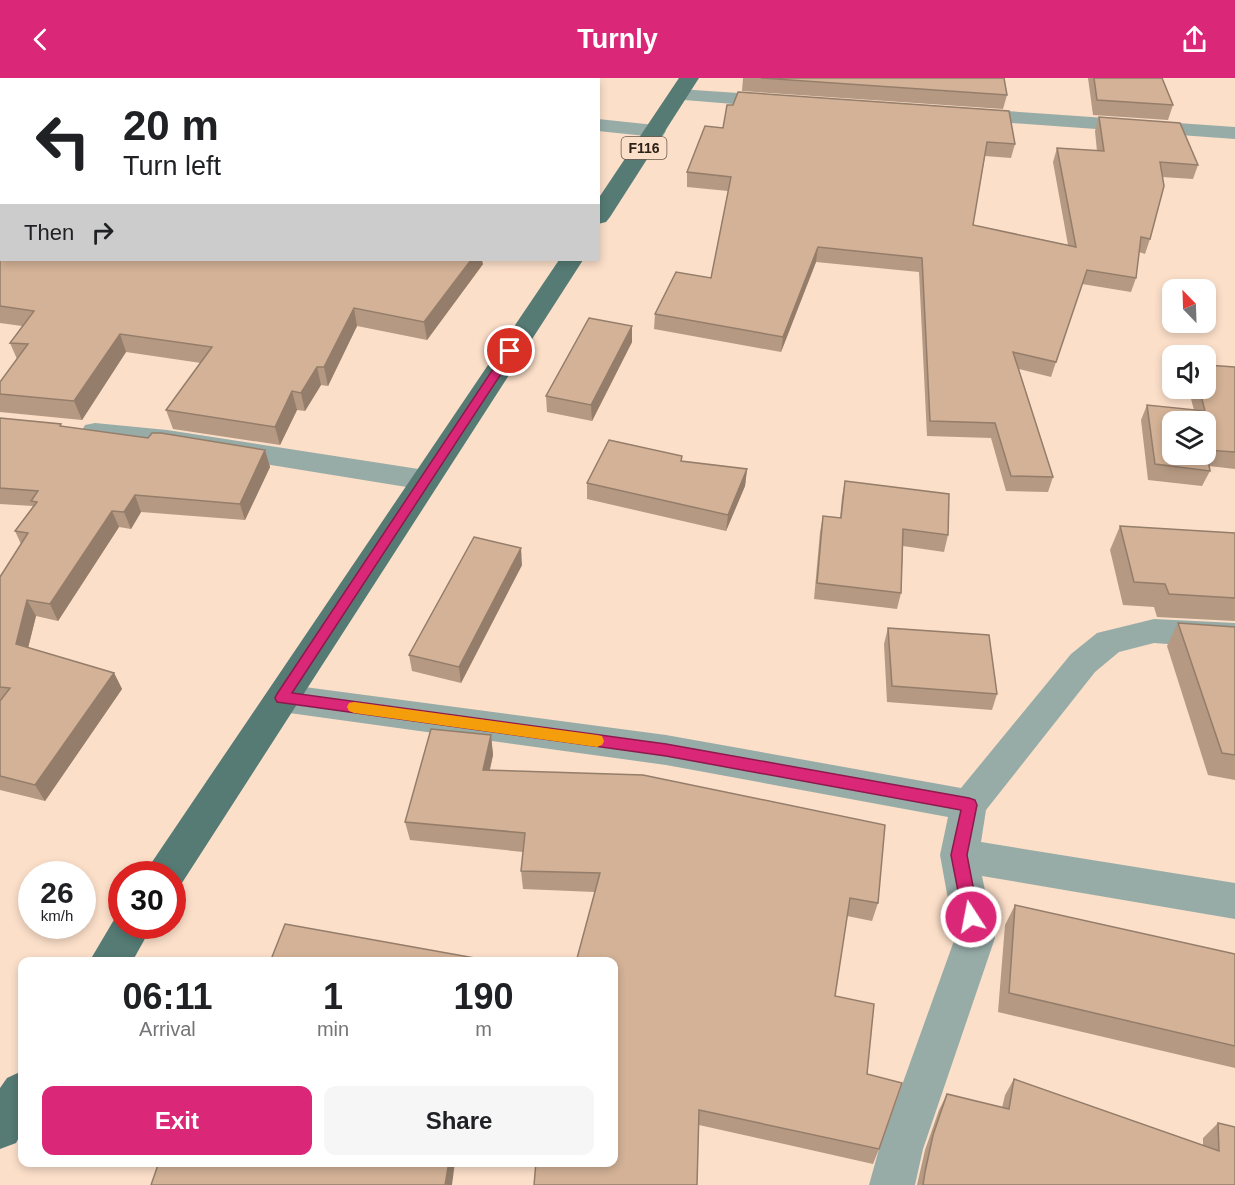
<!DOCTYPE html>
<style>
body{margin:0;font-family:Helvetica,sans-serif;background:#f6f6f6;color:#202124;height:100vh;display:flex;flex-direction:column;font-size:22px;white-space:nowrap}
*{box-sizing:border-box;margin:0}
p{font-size:20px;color:#757577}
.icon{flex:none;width:33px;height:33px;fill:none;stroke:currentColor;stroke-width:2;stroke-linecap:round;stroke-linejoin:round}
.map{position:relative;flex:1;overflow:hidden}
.side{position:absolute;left:18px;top:879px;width:600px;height:210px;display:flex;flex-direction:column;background:#fff;border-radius:12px;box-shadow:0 3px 9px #0003}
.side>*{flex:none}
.hud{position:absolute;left:0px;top:0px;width:600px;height:183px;box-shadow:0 3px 9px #0003;background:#fff;color:#202124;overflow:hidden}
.needle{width:39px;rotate:337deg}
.fabs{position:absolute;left:1162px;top:201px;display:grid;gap:12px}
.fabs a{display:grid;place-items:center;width:54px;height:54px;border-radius:12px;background:#fff;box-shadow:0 3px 9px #0003;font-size:30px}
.speed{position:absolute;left:18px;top:783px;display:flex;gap:12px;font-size:30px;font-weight:700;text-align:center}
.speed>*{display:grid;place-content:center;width:78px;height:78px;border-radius:50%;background:#fff;box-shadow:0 3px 9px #0003;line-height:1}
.speed small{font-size:15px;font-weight:400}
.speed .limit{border:9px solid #d22;background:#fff;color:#111}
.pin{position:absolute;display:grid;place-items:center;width:51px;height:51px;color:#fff;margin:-26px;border:3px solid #fff;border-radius:50%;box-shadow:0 2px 6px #0007}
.me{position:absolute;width:66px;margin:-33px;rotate:349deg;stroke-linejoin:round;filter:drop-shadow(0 0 4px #0008)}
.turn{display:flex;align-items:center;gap:21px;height:126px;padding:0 24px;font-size:27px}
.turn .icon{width:78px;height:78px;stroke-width:2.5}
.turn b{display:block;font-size:42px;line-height:51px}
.then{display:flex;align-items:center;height:57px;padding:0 24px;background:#0003;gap:12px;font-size:22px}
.eta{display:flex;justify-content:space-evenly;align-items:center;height:102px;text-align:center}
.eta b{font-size:36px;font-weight:600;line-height:42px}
.action{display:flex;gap:12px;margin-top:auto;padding:12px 24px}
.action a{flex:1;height:69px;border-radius:12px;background:#db2777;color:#fff;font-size:24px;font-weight:600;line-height:69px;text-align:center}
.action a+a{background:#f6f6f6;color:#202124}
header{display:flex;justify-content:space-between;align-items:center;height:78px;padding:0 24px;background:#db2777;color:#fff;font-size:27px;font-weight:600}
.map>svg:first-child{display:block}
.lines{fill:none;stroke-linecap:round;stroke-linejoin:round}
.minor{fill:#97aca7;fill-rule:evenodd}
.tertiary{fill:#97aca7;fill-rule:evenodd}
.primary{fill:#557b74;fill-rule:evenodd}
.wall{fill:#b59982}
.shaded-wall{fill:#947d6a}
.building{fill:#d3b297;stroke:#947d6a;stroke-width:1.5;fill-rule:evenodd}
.route{fill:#db2777;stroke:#8e194d;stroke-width:1.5}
.slow{fill:#f59e0b}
.labels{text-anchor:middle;stroke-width:4.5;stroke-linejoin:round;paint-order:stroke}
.shield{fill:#fbdfc9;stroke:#6b594c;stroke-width:1.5}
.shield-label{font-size:14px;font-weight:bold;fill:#2d2016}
</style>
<header><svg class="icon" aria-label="back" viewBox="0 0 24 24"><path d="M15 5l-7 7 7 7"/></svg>Turnly<svg class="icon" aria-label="share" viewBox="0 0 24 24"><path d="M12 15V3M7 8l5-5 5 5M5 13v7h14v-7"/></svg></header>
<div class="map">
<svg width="1235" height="1107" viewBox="0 0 1235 1107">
<rect width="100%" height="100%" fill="#fbdfc9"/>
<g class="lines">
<g class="minor">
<polygon points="44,0 82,0 83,2 45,2"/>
<polygon points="598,41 655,47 663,48 666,53 663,58 655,59 598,53"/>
<polygon points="95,345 167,352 425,392 435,395 440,402 435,409 425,412 167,370 85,361 81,354 85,347"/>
<polygon points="1154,541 1235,545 1235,571 1154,565 1119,574 1095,594 986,732 981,764 1235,805 1235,841 982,798 995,860 923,1071 915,1107 869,1107 879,1071 955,860 940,777 948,739 666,687 282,634 270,630 265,620 270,610 282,606 666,657 961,710 1071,576 1097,555"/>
</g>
<g class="tertiary">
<polygon points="679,11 781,18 788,20 791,24 788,28 781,30 672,21 669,17 672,13"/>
<polygon points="964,30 1235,49 1235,61 956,41 953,36 956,31"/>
</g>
<g class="primary">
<polygon points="679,0 699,0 610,139 606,144 598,146 598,121"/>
<polygon points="559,182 583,182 180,808 172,811 172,796 147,796 152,784"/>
<polygon points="122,834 122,848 152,848 132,884 89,884 118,835"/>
<polygon points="22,993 22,1054 16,1065 0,1071 0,1010 7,1000"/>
</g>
</g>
<g class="wall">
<polygon points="743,0 1004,0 1007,17 1003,31 742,13"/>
<polygon points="1088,0 1162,0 1173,27 1168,42 1093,37"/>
<polygon points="1099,39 1198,87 1193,101 1162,99 1150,161 1145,176 1139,174 1136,200 1131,214 1082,206 1051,299 1019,291 1053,399 1048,414 1006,413 991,360 927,358 919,194 816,184 781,274 654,251 655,236 711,200 728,113 687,109 687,94 723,50 1015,66 1011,80 985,78 973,147 1068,167 1053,84 1057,70 1097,73 1095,53"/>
<polygon points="0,162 483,186 427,262 357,248 328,308 321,307 305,333 297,332 280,367 173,351 166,332 201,285 126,274 82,342 0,334 0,304 17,281 10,265 22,248 0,245"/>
<polygon points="632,248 632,264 592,343 547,334 546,318"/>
<polygon points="1235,289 1235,391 1209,388 1210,393 1202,408 1148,402 1141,342 1147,327 1194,332 1188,310 1206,310"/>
<polygon points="0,340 148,360 265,372 270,389 245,442 141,434 131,451 119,449 58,543 36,538 28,570 114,595 122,611 45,723 0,712 0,499 21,466 15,453 33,428 0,426"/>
<polygon points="681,383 747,391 745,408 726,453 587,421 587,405"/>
<polygon points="845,403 948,457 944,474 903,468 901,515 897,531 814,521 820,454 823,438 840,440 842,419"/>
<polygon points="1120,448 1235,455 1235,543 1157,539 1154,529 1123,527 1110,472"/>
<polygon points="522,487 461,605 412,593 409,577"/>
<polygon points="1178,545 1235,549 1235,702 1208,697 1167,568"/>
<polygon points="888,550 997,616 992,632 887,624 884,566"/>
<polygon points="491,657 493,677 490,692 878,825 872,843 847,838 835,918 867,996 879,1071 873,1086 699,1047 595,814 523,811 521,793 523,774 410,762 405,744"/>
<polygon points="1015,827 1235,876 1235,990 998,934 1005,847"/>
<polygon points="1014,1001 1203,1067 1203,1060 1218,1045 1235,1107 917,1107 925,1072 939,1032 947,1016 1002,1030 1005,1017"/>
</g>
<g class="shaded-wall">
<polygon points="818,169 816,184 781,274 783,259"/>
<polygon points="471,182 482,182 483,186 427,262 424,244"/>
<polygon points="354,230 357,248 328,308 324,289"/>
<polygon points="632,248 632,264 592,343 591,327"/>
<polygon points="120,256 126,274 82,342 74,323"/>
<polygon points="317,289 321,307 305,333 301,315"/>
<polygon points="292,313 297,332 280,367 275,349"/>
<polygon points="265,372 270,389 245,442 240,426"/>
<polygon points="747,391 745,408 726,453 728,437"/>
<polygon points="135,417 141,434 131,451 124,434"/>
<polygon points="112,433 119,449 58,543 50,526"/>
<polygon points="521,470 522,487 461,605 459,589"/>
<polygon points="27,522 36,538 25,582 16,566"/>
<polygon points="114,595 122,611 45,723 35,707"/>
<polygon points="491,657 493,677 485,711 483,692"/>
<polygon points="449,1084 455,1084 452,1107 445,1107"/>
</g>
<g class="building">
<polygon points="761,0 1004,0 1007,17"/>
<polygon points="1094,0 1162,0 1173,27 1097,22"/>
<polygon points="738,14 1009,33 1015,66 987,64 973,147 1076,169 1057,70 1104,73 1099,39 1180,45 1198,87 1160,84 1164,108 1150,161 1141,159 1136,200 1087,192 1056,284 1013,274 1053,399 1011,398 995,345 930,343 922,180 818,169 783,259 655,236 676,194 711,200 731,99 687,94 705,48 723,50 727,27 733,27"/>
<polygon points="2,161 2,182 471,182 424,244 354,230 324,289 317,289 301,315 292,313 275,349 166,332 212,269 120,256 74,323 0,316 0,304 28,266 10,265 34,233 0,228 0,162"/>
<polygon points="589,240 632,248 591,327 546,318"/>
<path d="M1206,287L1235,289V374L1206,372L1210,393L1155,386L1147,327L1205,333L1199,310H1206ZM1173,344H1206V376H1173Z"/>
<polygon points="0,340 61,346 60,348 148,360 152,355 161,355 265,372 240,426 135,417 124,434 112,433 50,526 27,522 16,566 114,595 35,707 0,698 0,623 10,610 0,609 0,499 28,455 15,453 37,424 31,423 38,413 0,410"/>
<polygon points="609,362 682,378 681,383 747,391 728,437 587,405"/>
<polygon points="845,403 949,416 948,457 903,451 901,515 817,505 823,438 841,440"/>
<polygon points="1120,448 1235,455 1235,520 1169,516 1165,506 1134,504"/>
<polygon points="474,459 521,470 459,589 409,577"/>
<polygon points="1178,545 1235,549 1235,677 1222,675"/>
<polygon points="888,550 989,557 997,616 892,608"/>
<polygon points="431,651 491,657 483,692 643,697 885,747 878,825 850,820 835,918 874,926 867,996 902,1005 879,1071 699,1032 697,1107 534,1107 536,1084 614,1084 614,884 576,884 600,795 521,793 525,755 405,744"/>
<polygon points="1015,827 1235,876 1235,968 1009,915"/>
<polygon points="285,846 497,884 270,884"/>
<polygon points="1014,1001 1219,1073 1218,1045 1235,1049 1235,1107 923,1107 925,1094 933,1057 947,1016 1009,1031"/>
<polygon points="159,1084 449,1084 445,1107 151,1107"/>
</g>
<polygon class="route" points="510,270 516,273 292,615 666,666 969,720 975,722 977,727 967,777 979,839 977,844 971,846 965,844 963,839 951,777 961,732 666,678 277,624 275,620 277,616 505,273"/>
<polygon class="slow" points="354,624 597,657 602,658 604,663 602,667 597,669 354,635 349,633 347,629 349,625"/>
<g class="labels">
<rect class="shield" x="621.5" y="59" width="45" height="22" rx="4.5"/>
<g class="shield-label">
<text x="644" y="75">F116</text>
</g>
</g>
</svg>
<div class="fabs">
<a><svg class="needle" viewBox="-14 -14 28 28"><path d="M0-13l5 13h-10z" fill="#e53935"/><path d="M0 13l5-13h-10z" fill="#757577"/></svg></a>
<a><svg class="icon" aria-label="sound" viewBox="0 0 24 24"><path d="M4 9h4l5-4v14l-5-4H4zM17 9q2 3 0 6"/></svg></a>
<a><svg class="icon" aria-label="layers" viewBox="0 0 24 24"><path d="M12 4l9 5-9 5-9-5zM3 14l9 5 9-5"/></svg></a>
</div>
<div class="speed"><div>26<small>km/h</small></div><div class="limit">30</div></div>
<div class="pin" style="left:510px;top:273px;background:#d93025"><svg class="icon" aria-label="arrive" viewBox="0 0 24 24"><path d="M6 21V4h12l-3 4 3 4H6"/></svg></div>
<svg class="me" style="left:971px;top:839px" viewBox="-20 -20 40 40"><circle r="17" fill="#db2777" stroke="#fff" stroke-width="3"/><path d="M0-11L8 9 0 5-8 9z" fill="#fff"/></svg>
<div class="hud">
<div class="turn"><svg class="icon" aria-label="left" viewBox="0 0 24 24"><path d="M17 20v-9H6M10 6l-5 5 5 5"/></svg><div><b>20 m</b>Turn left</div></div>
<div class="then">Then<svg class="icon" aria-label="right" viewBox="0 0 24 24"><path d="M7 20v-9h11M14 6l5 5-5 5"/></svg></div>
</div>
<section class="side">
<div class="eta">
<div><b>06:11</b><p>Arrival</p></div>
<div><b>1</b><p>min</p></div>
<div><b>190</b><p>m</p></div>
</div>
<div class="action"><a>Exit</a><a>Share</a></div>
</section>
</div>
